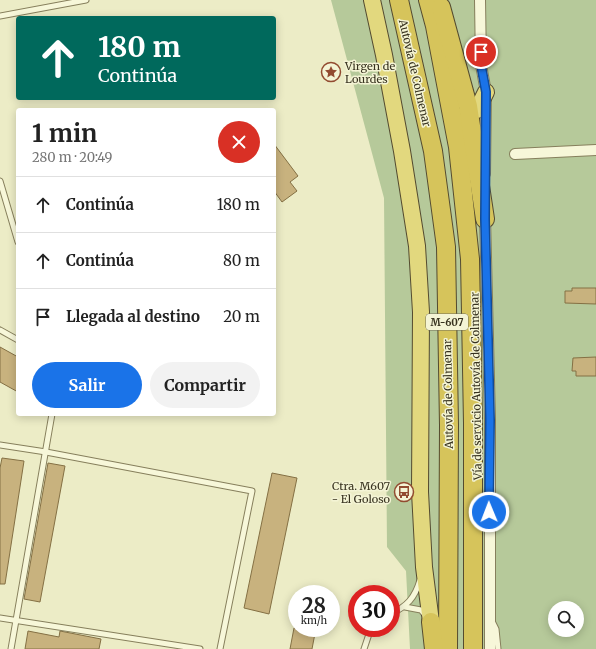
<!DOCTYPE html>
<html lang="es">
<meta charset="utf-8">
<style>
body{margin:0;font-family:Merriweather,serif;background:#f2f2f2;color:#222;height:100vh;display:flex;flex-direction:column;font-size:15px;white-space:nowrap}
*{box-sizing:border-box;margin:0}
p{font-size:13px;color:#767676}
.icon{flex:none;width:22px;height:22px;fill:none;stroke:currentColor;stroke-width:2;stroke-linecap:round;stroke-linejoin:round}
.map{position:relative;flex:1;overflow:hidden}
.panel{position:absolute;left:16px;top:108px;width:260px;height:308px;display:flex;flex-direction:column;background:#fff;border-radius:4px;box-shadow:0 2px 10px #0003}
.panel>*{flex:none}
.guide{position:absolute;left:16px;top:16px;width:260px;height:84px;border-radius:4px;box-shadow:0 2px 10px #0003;background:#00695c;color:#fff;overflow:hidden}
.controls{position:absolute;left:548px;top:601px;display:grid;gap:8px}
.controls a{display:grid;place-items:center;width:36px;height:36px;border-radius:50%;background:#fff;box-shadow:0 2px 10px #0003;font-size:20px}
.speed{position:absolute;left:288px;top:585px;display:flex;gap:8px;font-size:20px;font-weight:700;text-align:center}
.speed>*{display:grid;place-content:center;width:52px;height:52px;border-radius:50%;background:#fff;box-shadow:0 2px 10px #0003;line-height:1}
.speed small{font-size:10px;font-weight:400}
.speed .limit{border:6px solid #d22;background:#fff;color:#111}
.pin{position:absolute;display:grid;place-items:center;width:34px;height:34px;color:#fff;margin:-17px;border:2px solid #fff;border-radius:50%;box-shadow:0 1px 4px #0007}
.me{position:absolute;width:44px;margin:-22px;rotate:359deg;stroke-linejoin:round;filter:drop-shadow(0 0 3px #0008)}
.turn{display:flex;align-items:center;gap:14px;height:84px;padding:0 16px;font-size:18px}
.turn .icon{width:52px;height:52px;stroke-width:2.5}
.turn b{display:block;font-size:28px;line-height:34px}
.round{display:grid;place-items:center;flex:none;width:42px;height:42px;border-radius:21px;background:#f2f2f2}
.overview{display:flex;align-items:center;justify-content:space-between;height:68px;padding:0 16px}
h1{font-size:24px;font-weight:700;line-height:30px}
.action{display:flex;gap:8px;margin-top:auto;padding:8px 16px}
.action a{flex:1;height:46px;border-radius:24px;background:#1a73e8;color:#fff;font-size:16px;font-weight:700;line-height:46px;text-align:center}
.action a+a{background:#f2f2f2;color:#222}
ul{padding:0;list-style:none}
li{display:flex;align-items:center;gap:12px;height:56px;padding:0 16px;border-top:1px solid #e0e0e0}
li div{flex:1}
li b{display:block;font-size:15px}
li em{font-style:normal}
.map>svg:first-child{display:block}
.green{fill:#b6c99a;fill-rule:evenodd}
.building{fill:#c8b27e;stroke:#847044}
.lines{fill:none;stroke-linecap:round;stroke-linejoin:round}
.service-casing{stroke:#867f5c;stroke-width:7}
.minor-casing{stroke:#867f5c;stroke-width:12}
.trunk-casing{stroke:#544b30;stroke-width:18}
.motorway-casing{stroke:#544b30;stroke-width:20}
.service{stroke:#f7f7d9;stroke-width:5}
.minor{stroke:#f7f7d9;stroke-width:10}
.trunk{stroke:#e2d87e;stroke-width:16}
.motorway{stroke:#d6c45b;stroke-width:18}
.route-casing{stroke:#114b97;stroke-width:10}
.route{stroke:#1a73e8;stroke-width:7}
.labels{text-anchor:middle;stroke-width:3;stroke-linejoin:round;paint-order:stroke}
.shield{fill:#f4f4d5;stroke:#706c56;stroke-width:1}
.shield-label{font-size:10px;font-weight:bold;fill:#37321f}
.poi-label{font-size:11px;fill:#37321f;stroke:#f4f4d5;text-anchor:start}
.street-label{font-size:11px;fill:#37321f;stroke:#f4f4d5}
</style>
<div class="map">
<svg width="596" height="649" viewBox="0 0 596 649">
<rect width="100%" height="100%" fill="#ececc6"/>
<path class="green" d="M331,0H596V649H410L406,571L387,547L384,198ZM555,608H577V630H555Z"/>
<g class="building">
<polygon points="274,144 298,176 290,182 297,191 282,202 274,191"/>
<polygon points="572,288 596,288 596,304 565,303 565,291 572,291"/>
<polygon points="0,347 18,357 18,392 0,382"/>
<polygon points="596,357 596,376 576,376 576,371 572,371 573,358"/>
<polygon points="2,458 24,461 5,584 0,584 0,468"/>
<polygon points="48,463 65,466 40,602 24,599"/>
<polygon points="272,473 297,478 269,614 244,608"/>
<polygon points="294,628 316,628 312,649 290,649"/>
<polygon points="28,631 59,637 60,631 101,639 99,649 25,649"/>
</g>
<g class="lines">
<g class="service-casing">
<g id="service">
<polyline points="0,16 86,0"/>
<polyline points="0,181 18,242"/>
<polyline points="0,330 18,340"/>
<polyline points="0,445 46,452 252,491 220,649"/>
<polyline points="405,607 421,610 425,615"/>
<path d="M391,614C407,606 415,598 420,580"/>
<polyline points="0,618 200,649"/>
<polyline points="492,621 496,629 498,649"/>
<polyline points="11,649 52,414"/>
<polyline points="364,649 371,628"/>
</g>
</g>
<g class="minor-casing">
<g id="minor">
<polyline points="480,0 481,65 486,92 485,174"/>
<polyline points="515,154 596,150"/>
<polyline points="485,216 490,420 490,649"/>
</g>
</g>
<g class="trunk-casing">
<g id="trunk">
<polyline points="372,0 384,55 402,151 417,246 421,312 420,492 424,567 431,622"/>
<polyline points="468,106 477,110 486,92"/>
</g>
</g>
<g class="motorway-casing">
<g id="motorway">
<polyline points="399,0 433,151 446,247 449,425 448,649"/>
<polyline points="428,0 435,26 458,147 470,259 473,423 473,649"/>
<polyline points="441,7 468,106 485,219"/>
<polyline points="431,622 434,649"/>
</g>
</g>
<use href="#service" class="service"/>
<use href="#minor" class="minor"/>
<use href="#trunk" class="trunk"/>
<use href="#motorway" class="motorway"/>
</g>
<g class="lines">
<g class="route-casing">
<polyline id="route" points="481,52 481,65 486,92 485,219 490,420 489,512"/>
</g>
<use href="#route" class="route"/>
</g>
<defs>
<g id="sight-ring" transform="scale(1)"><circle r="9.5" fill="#f4f4d5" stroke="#924b30" stroke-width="1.5"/><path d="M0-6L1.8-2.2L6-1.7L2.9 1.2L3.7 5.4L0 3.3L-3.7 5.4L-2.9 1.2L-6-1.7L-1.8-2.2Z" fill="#924b30"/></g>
<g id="bus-ring" transform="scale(1)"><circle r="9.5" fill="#f4f4d5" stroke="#924b30" stroke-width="1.5"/><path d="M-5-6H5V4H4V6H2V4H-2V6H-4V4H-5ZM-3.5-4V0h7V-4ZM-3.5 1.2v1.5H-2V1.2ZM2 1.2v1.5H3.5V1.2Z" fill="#924b30"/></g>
</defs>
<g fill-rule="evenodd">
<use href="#sight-ring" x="331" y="72"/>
<use href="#bus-ring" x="404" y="492"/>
</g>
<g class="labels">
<rect class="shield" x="426" y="314" width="42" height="16" rx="3"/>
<g class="shield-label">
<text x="447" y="326">M-607</text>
</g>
<g class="poi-label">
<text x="345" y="70">Virgen de<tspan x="345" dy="13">Lourdes</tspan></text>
<text x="390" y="490" text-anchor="end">Ctra. M607<tspan x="390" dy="13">- El Goloso</tspan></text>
</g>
<g class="street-label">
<text transform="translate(415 73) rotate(77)" y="4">Autovía de Colmenar</text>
<text transform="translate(476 386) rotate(-91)" y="4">Vía de servicio Autovía de Colmenar</text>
<text transform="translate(448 394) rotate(-91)" y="4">Autovía de Colmenar</text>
</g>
</g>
</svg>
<div class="controls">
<a><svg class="icon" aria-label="search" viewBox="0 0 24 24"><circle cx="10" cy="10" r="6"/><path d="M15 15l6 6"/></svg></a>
</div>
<div class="speed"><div>28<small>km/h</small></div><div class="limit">30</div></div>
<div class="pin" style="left:481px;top:52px;background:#d93025"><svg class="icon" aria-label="arrive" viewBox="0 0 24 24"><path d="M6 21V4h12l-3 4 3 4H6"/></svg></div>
<svg class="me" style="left:489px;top:512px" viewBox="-20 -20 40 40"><circle r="17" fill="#1a73e8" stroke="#fff" stroke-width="3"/><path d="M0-11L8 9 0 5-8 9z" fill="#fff"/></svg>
<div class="guide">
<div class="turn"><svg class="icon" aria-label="ahead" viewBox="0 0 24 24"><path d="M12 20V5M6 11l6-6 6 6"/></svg><div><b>180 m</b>Continúa</div></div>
</div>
<section class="panel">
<div class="overview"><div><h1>1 min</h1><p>280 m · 20:49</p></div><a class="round" style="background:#d93025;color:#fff"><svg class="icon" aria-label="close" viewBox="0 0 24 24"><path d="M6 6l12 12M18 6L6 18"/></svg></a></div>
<ul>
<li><svg class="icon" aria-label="ahead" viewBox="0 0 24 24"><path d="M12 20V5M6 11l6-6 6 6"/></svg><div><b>Continúa</b></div><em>180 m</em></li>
<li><svg class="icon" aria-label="ahead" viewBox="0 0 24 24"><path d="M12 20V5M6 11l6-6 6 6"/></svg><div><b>Continúa</b></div><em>80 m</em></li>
<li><svg class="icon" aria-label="arrive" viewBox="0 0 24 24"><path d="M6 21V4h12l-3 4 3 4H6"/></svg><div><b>Llegada al destino</b></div><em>20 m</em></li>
</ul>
<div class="action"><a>Salir</a><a>Compartir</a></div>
</section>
</div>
